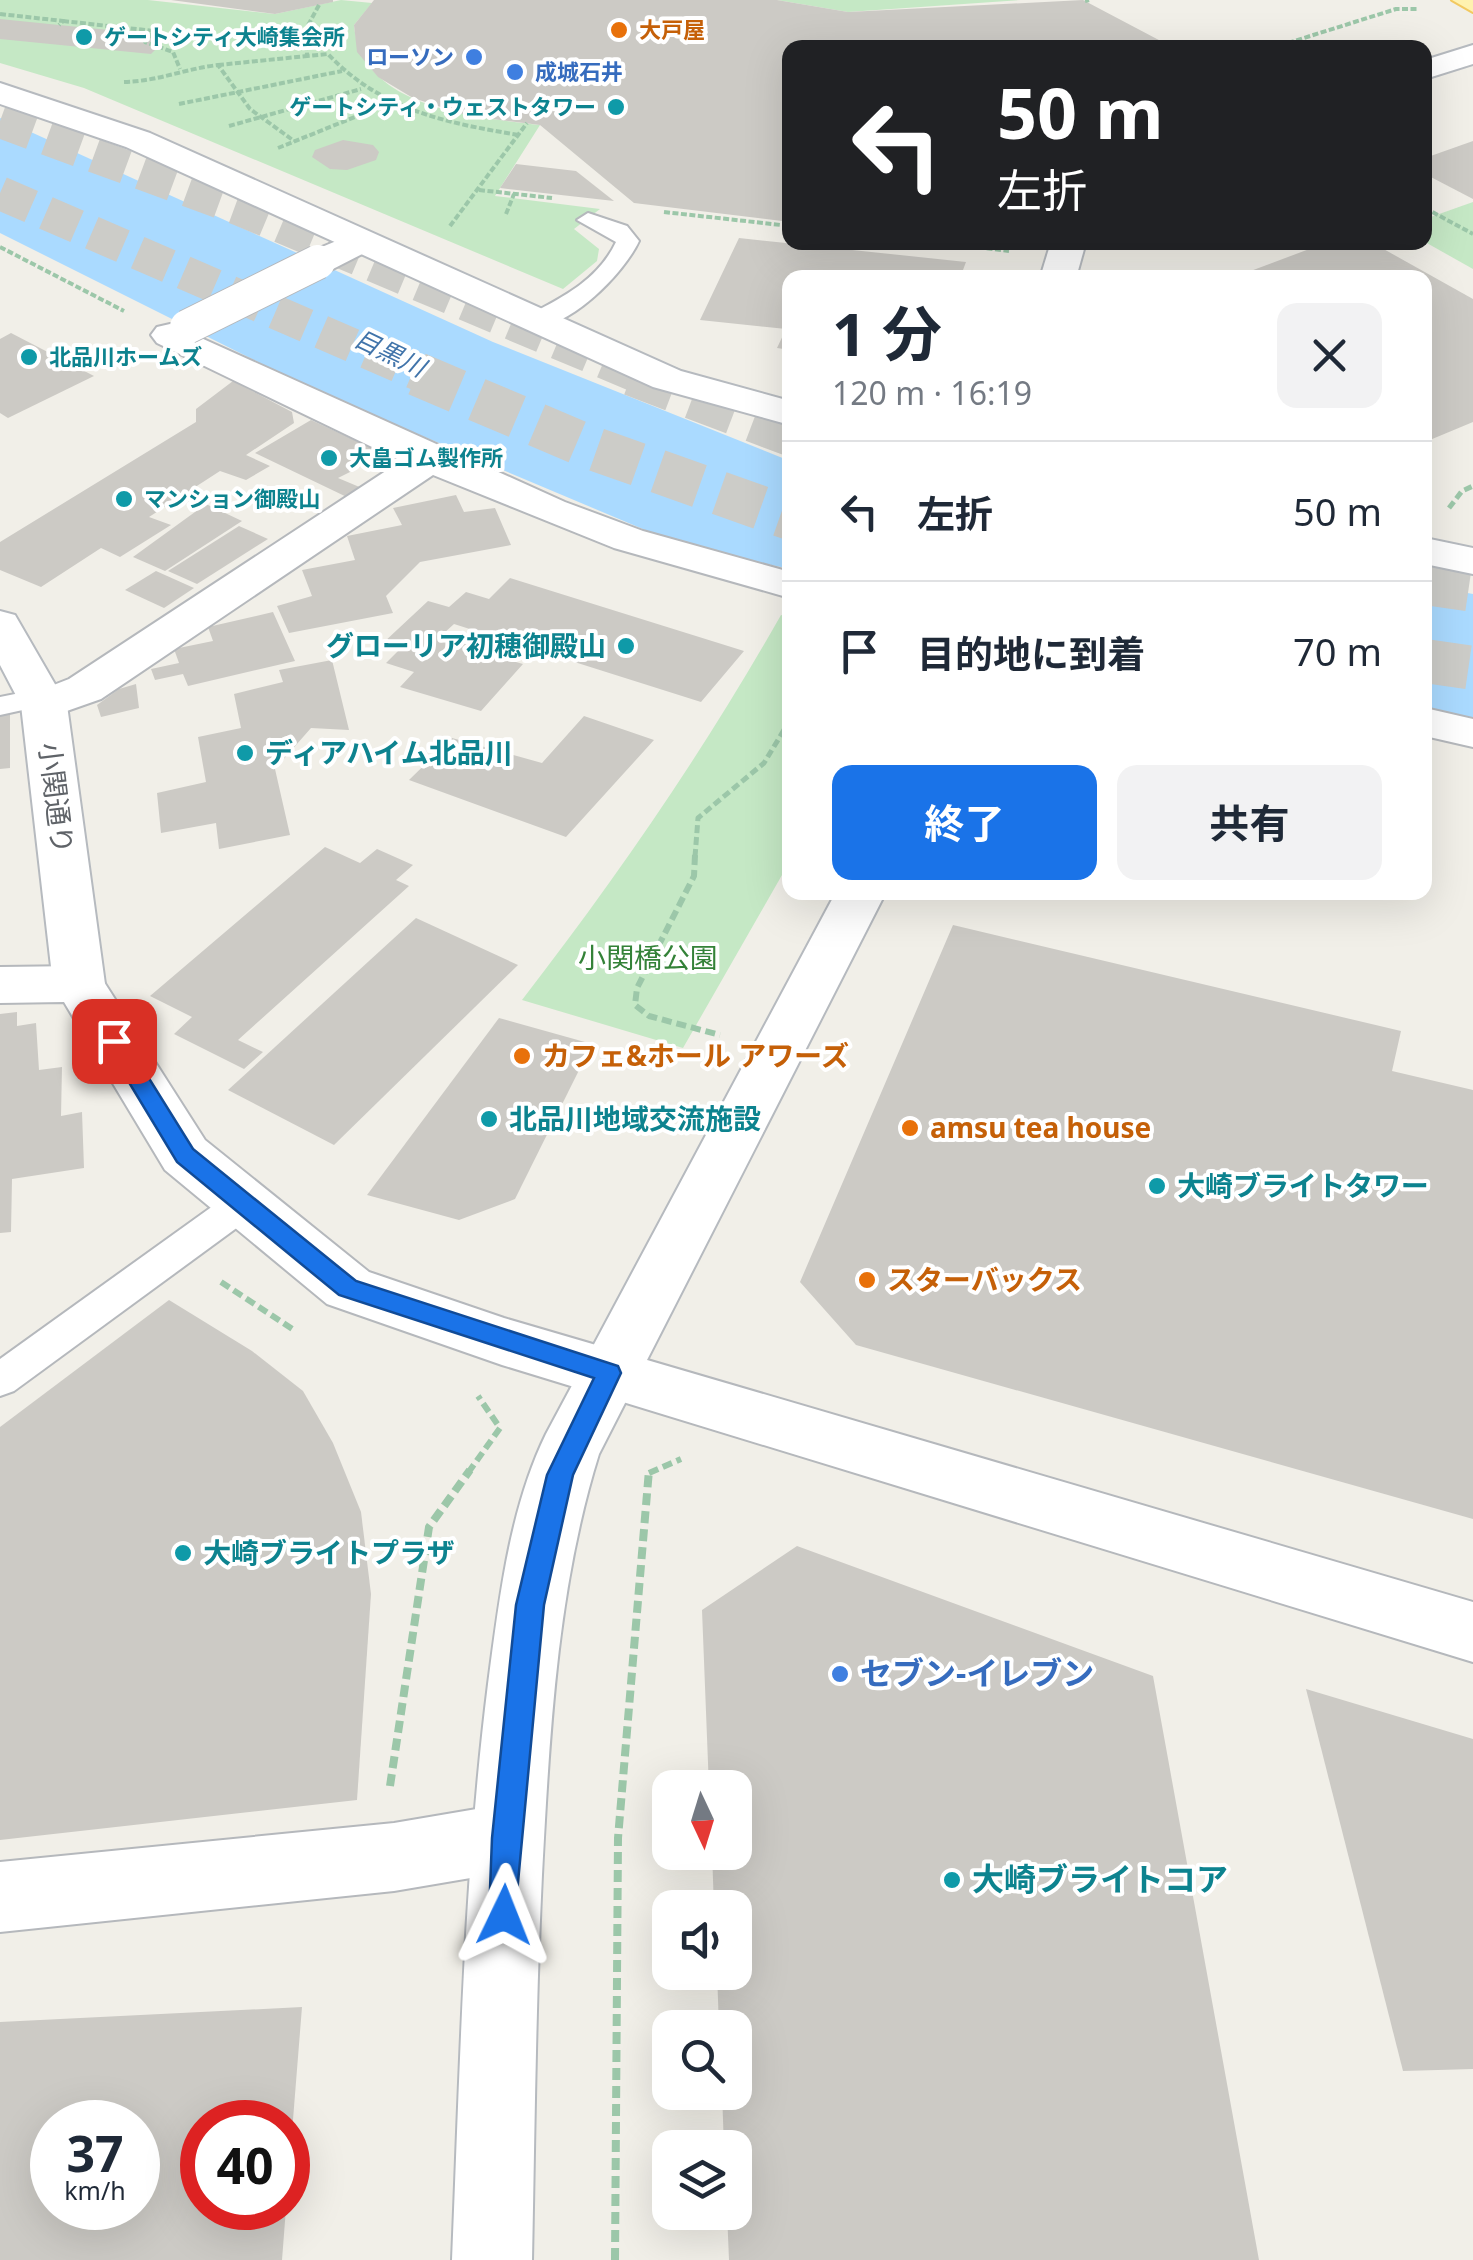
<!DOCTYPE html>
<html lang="ja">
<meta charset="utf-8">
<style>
body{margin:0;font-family:"Noto Sans","Noto Sans JP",sans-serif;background:#f2f2f3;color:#1f2937;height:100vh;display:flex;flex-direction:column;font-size:38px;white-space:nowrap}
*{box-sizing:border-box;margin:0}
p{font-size:32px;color:#747a83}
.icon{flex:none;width:55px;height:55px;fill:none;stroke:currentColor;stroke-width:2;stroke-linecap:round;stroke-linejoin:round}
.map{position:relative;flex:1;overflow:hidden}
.side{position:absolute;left:782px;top:270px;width:650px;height:630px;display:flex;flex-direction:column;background:#fff;border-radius:20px;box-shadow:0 10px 40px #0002}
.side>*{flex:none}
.banner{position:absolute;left:782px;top:40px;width:650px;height:210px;border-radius:20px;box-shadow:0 10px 40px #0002;background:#202124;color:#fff;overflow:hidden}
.needle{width:65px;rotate:176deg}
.buttons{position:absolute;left:652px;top:1770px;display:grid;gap:20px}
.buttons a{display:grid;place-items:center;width:100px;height:100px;border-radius:20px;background:#fff;box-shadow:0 10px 40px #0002;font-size:50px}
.speed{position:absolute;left:30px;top:2100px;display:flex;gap:20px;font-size:50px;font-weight:700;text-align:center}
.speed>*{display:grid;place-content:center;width:130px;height:130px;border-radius:50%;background:#fff;box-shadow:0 10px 40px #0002;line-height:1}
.speed small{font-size:25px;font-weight:400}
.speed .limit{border:15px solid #d22;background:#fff;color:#111}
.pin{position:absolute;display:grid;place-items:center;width:85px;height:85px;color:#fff;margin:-42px;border-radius:20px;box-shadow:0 5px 15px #0006}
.me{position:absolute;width:110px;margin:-55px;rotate:2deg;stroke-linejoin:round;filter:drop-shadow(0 0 8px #0008)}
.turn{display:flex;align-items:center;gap:35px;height:210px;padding:0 50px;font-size:45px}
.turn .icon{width:130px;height:130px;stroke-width:2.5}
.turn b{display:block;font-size:70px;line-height:85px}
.round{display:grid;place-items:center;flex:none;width:105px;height:105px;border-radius:20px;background:#f2f2f3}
.headline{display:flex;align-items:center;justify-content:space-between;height:170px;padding:0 50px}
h1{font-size:60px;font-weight:700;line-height:75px}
.primary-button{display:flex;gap:20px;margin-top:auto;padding:20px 50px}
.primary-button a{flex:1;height:115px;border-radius:20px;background:#1a73e8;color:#fff;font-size:40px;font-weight:700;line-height:115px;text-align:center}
.primary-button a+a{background:#f2f2f3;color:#1f2937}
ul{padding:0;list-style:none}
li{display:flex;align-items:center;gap:30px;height:140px;padding:0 50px;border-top:2px solid #e0e1e3}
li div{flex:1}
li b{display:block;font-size:38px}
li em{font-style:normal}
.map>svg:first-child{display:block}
.green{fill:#c5e8c5}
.water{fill:#aadaff}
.building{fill:#cccac5;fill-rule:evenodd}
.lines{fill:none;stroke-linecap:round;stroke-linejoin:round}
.highway-tunnel-far1{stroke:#ccccc8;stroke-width:34;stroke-dasharray:34 16;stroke-linecap:butt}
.highway-tunnel{stroke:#ccccc8;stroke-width:44;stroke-dasharray:44 21;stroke-linecap:butt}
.lane-casing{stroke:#b5b8bc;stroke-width:4}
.street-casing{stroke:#b5b8bc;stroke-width:4}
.secondary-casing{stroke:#b6babf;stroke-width:4}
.primary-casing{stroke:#f2c960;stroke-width:4}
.path-far3{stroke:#9cc7a9;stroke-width:4;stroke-dasharray:6 2.5;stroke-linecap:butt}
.path-far2{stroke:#9cc7a9;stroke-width:5;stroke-dasharray:8 4;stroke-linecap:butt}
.path-far1{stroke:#9cc7a9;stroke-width:6;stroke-dasharray:10 5;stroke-linecap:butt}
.path{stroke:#9cc7a9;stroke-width:8;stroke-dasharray:12 6;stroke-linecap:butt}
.lane{fill:#fff;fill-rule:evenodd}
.street{fill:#fff;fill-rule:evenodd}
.secondary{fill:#fff;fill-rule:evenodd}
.primary{fill:#fff2af;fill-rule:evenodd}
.street-bridge-casing{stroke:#b5b8bc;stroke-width:36;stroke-linecap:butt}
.street-bridge{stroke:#fff;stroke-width:34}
.route{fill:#1a73e8;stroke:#114b97;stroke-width:2.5}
.food-dot{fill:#e8710a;stroke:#fff;stroke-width:4}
.culture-dot{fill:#0f9aa8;stroke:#fff;stroke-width:4}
.shop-dot{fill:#3f7fe0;stroke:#fff;stroke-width:4}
.labels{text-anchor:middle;stroke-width:8;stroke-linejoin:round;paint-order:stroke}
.far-food-label{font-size:22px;font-weight:bold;fill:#c56008;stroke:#fff;text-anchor:start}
.far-culture-label{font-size:22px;font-weight:bold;fill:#0d838f;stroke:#fff;text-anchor:start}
.far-shop-label{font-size:22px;font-weight:bold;fill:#366cbe;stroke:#fff;text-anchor:end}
.far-water-label{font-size:25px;font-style:italic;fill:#4174aa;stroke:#fff}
.culture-label{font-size:28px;font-weight:bold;fill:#0d838f;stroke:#fff;text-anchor:start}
.street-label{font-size:28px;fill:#5f6368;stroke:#fff}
.park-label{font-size:28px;fill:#348238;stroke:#fff}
.food-label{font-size:28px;font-weight:bold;fill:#c56008;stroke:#fff;text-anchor:start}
.near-shop-label{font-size:32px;font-weight:bold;fill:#366cbe;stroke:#fff;text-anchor:start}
.near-culture-label{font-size:32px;font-weight:bold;fill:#0d838f;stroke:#fff;text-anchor:start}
</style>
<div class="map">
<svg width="1473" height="2260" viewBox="0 0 1473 2260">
<rect width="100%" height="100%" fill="#f1efe8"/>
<g class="green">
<path d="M0,0H148L275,14L341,0L372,3L354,25C361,108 474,117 540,125L495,196L600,209L574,229L599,249L597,261L563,289L84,88L0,63Z"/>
<polygon points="777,0 1020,0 848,12"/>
<polygon points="1473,202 1473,269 1425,242 1425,219"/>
<path d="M781,615L790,617V861L683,1048L522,1000C617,877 704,751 781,615Z"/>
</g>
<g class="water">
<polygon points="0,118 493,342 790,461 790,569 683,546 318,392 0,233"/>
<polygon points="1425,585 1473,594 1473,721 1425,710"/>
</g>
<g class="building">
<polygon points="171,0 333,0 333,2 275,14"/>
<polygon points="374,0 777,0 848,12 1083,0 1174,48 790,48 790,222 634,203 540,125 469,116 413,98 378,77 357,52 354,25"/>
<polygon points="0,19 59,25 169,36 151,54 0,39"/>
<polygon points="343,140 373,145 379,152 376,160 347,170 330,169 312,157 315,150"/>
<polygon points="1473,141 1473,199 1425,174 1425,158"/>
<polygon points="516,164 576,171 614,201 500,188"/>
<polygon points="739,238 966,262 960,278 790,278 790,350 777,348 786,329 700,320"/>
<polygon points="1328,242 1371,242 1473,299 1473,422 1425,442 1425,278 1232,278"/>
<polygon points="11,333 94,376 8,418 0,413 0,339"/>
<polygon points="233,381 292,412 294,423 246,455 270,466 246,480 220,471 149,517 171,525 120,557 101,548 41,587 0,570 0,542 196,422 196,409"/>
<polygon points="311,420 406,464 391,473 368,463 338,478 369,491 353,500 255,453"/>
<polygon points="456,495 464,512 495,508 511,545 420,562 386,596 393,613 289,633 277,606 312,596 302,570 355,560 347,536 402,525 393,508"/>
<polygon points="206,504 242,521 165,571 133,557"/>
<polygon points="239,526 268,539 197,584 168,571"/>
<polygon points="156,571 194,588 164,608 125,590"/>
<polygon points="510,578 744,651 701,702 454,624 443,634 472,643 468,648 523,664 481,711 400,687 414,672 386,663 400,649 383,643 428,601 449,607 466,592 489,599"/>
<polygon points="273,612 295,661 188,686 183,674 155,680 151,669 179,663 174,649 213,641 208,627"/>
<polygon points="332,660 349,730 311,728 275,769 290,835 219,849 216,823 161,833 157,793 206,782 198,737 241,728 234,694 283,682 279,670"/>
<polygon points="136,684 139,708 101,717 97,705 119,689"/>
<polygon points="10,710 10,768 0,769 0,712"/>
<polygon points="584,716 654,740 566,837 409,780 452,738 542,763"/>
<polygon points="325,847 360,863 377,849 413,865 396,880 409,886 238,1040 263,1052 244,1069 174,1034 192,1017 150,996"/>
<polygon points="416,918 518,965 334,1145 228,1090"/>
<polygon points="953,925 1401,1031 1392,1071 1473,1090 1473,1519 856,1345 800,1282"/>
<polygon points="17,1012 17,1026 36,1023 39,1070 62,1067 61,1116 82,1112 84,1168 12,1179 11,1232 0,1233 0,1014"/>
<polygon points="499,1018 592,1044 515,1199 459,1220 367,1195"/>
<polygon points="169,1300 252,1351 303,1391 333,1443 361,1512 371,1594 357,1800 0,1840 0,1427"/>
<polygon points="797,1546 1153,1676 1259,2260 729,2260 727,2212 735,2212 735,2148 724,2148 722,2092 735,2092 735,2028 719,2028 717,1972 735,1972 735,1908 714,1908 712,1852 735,1852 735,1788 709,1788 702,1610"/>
<polygon points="1306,1689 1473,1739 1473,2069 1403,2071"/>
<path d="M302,2007L290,2157L288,2122H202V2208H286L282,2260H0V2022ZM52,2122H138V2208H52Z"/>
</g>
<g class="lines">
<g class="highway-tunnel-far1">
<polyline points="0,121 240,209 638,376"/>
<polyline points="0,193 423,376"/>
</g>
<g class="highway-tunnel">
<polyline points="417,374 589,447 790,518"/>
<polyline points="632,374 790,434"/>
<polyline points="1425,583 1473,590"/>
<polyline points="1425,661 1473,668"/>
</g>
<g class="lane-casing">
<g id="lane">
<path d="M588,213L627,226L639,241C625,272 565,335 527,326V316C563,297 598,280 616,242L577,220Z"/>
<polygon points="40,689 54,698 50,704 0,715 0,697"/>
<polygon points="244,1189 257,1193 262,1203 257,1213 14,1391 0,1396 0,1359 231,1193"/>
</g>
</g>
<g class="street-casing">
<g id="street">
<polygon points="358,232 370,236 376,243 370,250 331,270 305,270 300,262 305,254"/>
<polygon points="170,324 565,502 643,531 790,572 790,598 614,548 433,475 101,699 44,719 28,715 21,705 28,695 69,679 401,461 157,343 151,335 157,327"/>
<polygon points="1425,708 1473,719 1473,747 1425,736"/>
<polygon points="79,966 97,971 205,1140 369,1272 504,1318 1473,1602 1473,1662 502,1365 327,1304 165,1170 64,1002 0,1003 0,967"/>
<polygon points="506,1804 531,1814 541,1838 531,1862 506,1872 394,1891 0,1932 0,1862 394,1823"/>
</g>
</g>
<g class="secondary-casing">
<g id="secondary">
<polygon points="1473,45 1473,64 1425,79 1425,60"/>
<polygon points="0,83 150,133 681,371 790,401 790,425 653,387 126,147 0,104"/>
<polygon points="1051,242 1086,242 1076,278 1040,278"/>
<polygon points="1425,538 1473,548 1473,574 1425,564"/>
<polygon points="0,611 15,615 67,705 105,984 97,997 79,1002 61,997 53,984 21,705 0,665"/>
<path d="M836,892H886L599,1454C562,1572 552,1697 545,1820C536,1967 535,2113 532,2260H452C460,2068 464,1875 488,1684C499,1601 509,1510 546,1434Z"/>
</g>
</g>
<g class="primary-casing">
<polygon id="primary" points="1452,0 1473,0 1473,12"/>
</g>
<g class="path-far3">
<polyline points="1085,1 1089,0"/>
<path d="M319,5L306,29L307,56L328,54C381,110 446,123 519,135"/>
<polyline points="0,14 63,21 59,25"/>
<polyline points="63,21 154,31 145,42 173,52 180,69"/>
<polyline points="1272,48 1396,9 1417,9"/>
<polyline points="218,65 307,56"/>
<path d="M124,82C159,81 184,69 218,65L250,109L294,141"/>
<polyline points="179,104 342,71"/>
<polyline points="229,126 361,89"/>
<polyline points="278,148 387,104"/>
<polyline points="479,190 552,198"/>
<polyline points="1425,208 1473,234"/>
<polyline points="664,212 790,226"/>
<polyline points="506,214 514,194"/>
<polyline points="450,226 527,123"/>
<polyline points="936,242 1009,251"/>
<polyline points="0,247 124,311"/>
</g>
<g class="path-far2">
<polyline points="1449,508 1462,491 1473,486"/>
<polyline points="695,857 698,818 764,763 790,720"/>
</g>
<g class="path-far1">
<polyline points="695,855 694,876 637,988 635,1005 649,1016 720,1035"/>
<polyline points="221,1282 294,1330"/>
<polyline points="468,1473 500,1428 478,1396"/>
<polyline points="649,1473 681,1459"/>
</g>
<g class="path">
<polyline points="390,1786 429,1527 470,1470"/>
<polyline points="615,2260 618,1838 649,1470"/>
</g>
<use href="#lane" class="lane"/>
<use href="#street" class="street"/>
<use href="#secondary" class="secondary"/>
<use href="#primary" class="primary"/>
<g class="street-bridge-casing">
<polyline id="street-bridge" points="187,327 318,262"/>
</g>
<use href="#street-bridge" class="street-bridge"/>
</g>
<polygon class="route" points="114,1033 122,1035 193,1149 356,1281 618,1366 621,1373 573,1475 544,1605 514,1925 504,1929 493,1925 489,1915 492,1838 516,1605 547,1475 594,1378 339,1295 177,1162 104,1041"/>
<g class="food-dot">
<circle cx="619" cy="30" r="10"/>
<circle cx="522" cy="1056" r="10"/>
<circle cx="910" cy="1128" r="10"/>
<circle cx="867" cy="1280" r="10"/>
</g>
<g class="culture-dot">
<circle cx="84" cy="37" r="10"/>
<circle cx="616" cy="107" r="10"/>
<circle cx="29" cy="357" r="10"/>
<circle cx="329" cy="458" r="10"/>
<circle cx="124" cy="499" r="10"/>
<circle cx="626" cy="646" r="10"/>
<circle cx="245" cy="753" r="10"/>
<circle cx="489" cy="1119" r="10"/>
<circle cx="1157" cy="1186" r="10"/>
<circle cx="183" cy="1553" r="10"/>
<circle cx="952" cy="1880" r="10"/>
</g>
<g class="shop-dot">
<circle cx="474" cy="57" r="10"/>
<circle cx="515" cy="72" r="10"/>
<circle cx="840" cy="1674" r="10"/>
</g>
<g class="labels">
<g class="far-food-label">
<text x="639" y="38">大戸屋</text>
</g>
<g class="far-culture-label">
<text x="104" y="45">ゲートシティ大崎集会所</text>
<text x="596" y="115" text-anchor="end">ゲートシティ・ウェストタワー</text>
<text x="49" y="365">北品川ホームズ</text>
<text x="349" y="466">大畠ゴム製作所</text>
<text x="144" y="507">マンション御殿山</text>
</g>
<g class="far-shop-label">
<text x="454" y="65">ローソン</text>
<text x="535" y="80" text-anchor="start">成城石井</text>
</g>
<g class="far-water-label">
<text transform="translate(390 353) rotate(26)" y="9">目黒川</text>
</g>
<g class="culture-label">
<text x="606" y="656" text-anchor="end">グローリア初穂御殿山</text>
<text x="265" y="763">ディアハイム北品川</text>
<text x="509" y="1129">北品川地域交流施設</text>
<text x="1177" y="1196">大崎ブライトタワー</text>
<text x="203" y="1563">大崎ブライトプラザ</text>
</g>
<g class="street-label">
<text transform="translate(56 798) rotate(83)" y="10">小関通り</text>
</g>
<g class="park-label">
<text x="648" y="968">小関橋公園</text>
</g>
<g class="food-label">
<text x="542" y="1066">カフェ&amp;ホール アワーズ</text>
<text x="930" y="1138">amsu tea house</text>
<text x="887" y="1290">スターバックス</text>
</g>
<g class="near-shop-label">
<text x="860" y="1685">セブン-イレブン</text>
</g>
<g class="near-culture-label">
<text x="972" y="1891">大崎ブライトコア</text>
</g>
</g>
</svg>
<div class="buttons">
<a><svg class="needle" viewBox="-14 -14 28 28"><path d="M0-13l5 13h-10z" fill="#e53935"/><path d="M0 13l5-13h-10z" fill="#747a83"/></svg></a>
<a><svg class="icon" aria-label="sound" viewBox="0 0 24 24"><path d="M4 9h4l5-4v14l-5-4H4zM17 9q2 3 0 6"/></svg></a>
<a><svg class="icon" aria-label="search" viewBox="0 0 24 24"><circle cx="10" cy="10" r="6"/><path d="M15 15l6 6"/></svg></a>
<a><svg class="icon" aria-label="layers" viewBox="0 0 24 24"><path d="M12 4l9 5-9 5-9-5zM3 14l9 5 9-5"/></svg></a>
</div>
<div class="speed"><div>37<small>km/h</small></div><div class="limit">40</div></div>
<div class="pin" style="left:114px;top:1041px;background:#d93025"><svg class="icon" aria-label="arrive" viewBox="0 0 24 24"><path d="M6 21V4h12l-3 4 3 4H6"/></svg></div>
<svg class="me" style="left:504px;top:1915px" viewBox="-20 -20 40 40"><path d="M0-17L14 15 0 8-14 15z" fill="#1a73e8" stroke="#fff" stroke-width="4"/></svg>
<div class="banner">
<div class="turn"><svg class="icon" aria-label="left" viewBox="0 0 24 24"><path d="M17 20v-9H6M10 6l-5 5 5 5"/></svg><div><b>50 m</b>左折</div></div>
</div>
<section class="side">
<div class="headline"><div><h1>1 分</h1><p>120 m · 16:19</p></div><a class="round"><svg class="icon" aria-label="close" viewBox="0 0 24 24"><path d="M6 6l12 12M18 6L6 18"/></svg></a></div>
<ul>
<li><svg class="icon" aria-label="left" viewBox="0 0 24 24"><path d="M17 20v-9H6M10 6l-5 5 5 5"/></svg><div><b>左折</b></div><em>50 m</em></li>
<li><svg class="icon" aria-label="arrive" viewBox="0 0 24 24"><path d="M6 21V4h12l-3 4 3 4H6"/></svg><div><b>目的地に到着</b></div><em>70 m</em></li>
</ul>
<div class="primary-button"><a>終了</a><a>共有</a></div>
</section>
</div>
